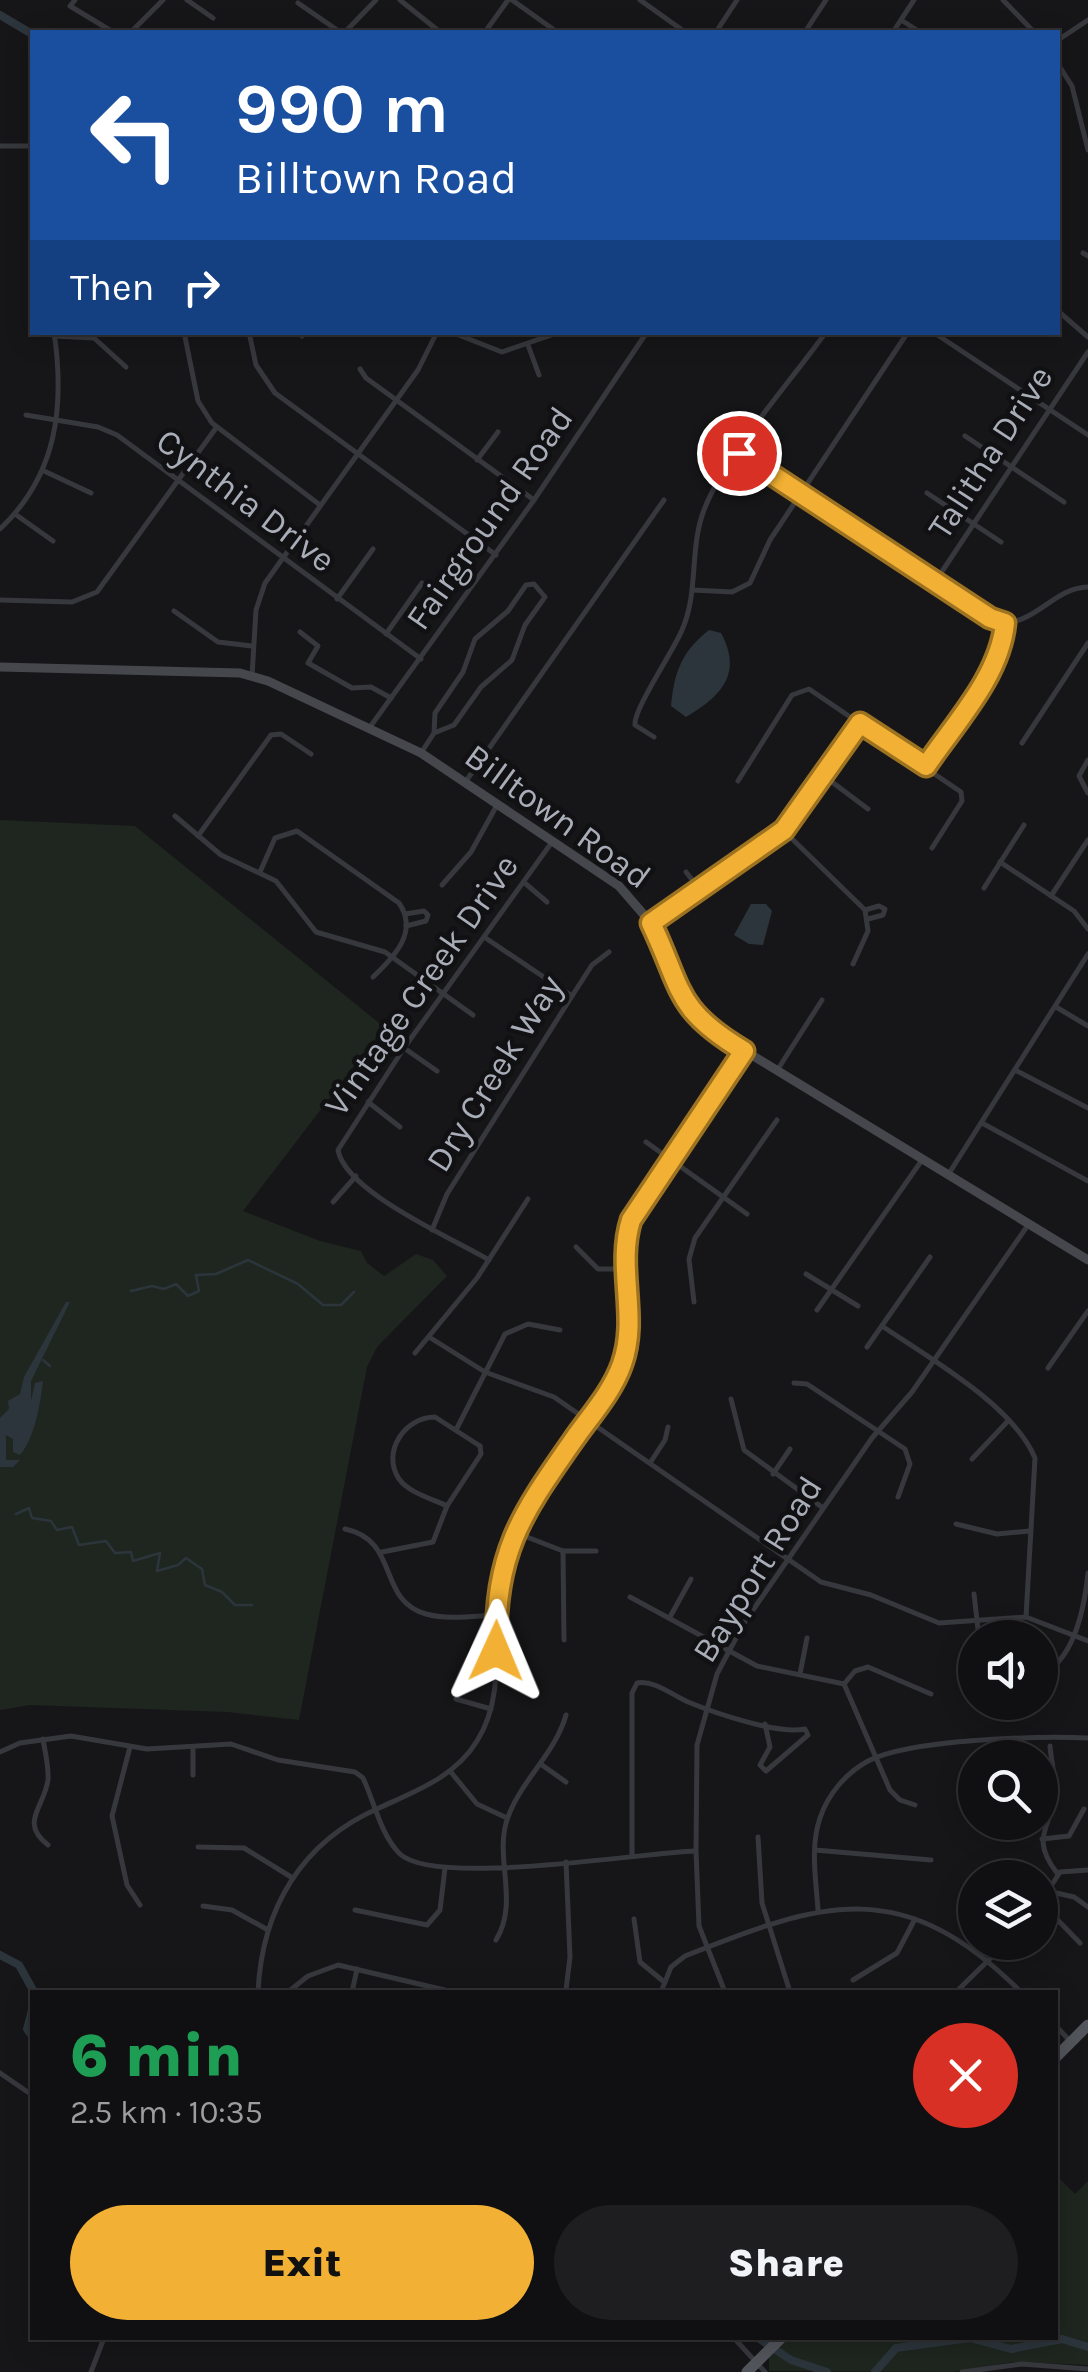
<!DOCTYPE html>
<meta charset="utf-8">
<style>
body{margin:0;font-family:Karla,sans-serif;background:#1e1e20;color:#f1f3f6;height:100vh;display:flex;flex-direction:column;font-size:38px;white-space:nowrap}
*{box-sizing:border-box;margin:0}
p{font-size:32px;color:#9c9d9f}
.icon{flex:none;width:55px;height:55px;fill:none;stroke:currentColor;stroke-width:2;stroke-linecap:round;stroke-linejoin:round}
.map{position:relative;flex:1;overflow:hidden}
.drawer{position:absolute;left:30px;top:1990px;width:1028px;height:350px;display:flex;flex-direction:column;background:#101012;border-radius:0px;box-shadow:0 5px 25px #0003,0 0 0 2px #303032}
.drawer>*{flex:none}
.hud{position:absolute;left:30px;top:30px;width:1030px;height:305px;border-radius:0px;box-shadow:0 5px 25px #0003,0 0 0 2px #303032;background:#1a4fa0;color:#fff;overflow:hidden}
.fabs{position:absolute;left:958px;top:1620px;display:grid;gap:20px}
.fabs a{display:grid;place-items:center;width:100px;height:100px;border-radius:50%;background:#101012;box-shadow:0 5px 25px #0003,0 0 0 2px #303032;font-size:50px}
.pin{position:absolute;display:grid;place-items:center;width:85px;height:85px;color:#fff;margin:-42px;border:5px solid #fff;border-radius:50%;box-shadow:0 2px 10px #0007}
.me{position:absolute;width:110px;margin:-55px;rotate:1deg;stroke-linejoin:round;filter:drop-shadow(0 0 8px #0008)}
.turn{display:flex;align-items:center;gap:35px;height:210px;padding:0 40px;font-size:45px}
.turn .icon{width:130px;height:130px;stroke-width:2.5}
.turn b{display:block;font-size:70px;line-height:85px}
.then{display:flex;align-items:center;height:95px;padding:0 40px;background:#0003;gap:20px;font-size:38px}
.round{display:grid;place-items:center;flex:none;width:105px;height:105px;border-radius:52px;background:#1e1e20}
.summary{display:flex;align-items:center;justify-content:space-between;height:170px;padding:0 40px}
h1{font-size:60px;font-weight:800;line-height:75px;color:#1e9e55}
.cta{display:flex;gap:20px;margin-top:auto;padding:20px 40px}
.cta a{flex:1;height:115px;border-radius:60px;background:#f2b134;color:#111;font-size:40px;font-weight:800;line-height:115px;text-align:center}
.cta a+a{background:#1e1e20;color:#f1f3f6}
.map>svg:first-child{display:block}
.green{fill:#1e261f}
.water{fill:#2c353c}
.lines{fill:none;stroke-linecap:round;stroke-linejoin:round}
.stream{stroke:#2c353c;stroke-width:2.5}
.river{stroke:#2c353c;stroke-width:8}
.street{stroke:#37383d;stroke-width:5}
.secondary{stroke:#45474d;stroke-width:9}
.primary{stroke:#53555c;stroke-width:11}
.route-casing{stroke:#9d7322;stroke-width:25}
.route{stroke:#f2b134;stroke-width:18}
.labels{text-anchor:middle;stroke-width:9;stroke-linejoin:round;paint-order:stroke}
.street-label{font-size:35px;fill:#a8adb8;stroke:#111113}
</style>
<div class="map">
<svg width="1088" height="2372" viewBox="0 0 1088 2372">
<rect width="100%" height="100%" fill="#161618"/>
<g class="green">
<polygon points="0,820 135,826 384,1027 243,1211 320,1241 361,1251 367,1263 384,1276 416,1254 433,1260 447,1276 377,1347 367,1367 299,1720 228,1712 30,1705 0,1710"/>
<polygon points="1057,2176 1075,2194 1088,2181 1088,2365 1013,2362 952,2372 769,2371 769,2358 788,2338 1055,2338"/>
</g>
<g class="water">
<path d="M709,630L721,633C743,674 721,696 686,717L671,706C674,672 682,651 709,630Z"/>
<polygon points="751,904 766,904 772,911 763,945 749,944 734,935"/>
<path d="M66,1302H70L31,1381V1401L35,1383L43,1381C40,1405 35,1437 20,1455L13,1452V1439L6,1435V1460H20L13,1467H0V1418L9,1409L8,1401L20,1394L24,1377Z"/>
</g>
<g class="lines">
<g class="stream">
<polyline points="131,1291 152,1286 164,1289 176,1284 188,1296 199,1291 196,1275 216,1274 248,1260 298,1284 323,1305 341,1305 354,1292"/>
<polyline points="43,1360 50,1366"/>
<polyline points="16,1514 29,1508 32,1518 51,1521 57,1530 72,1527 79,1545 106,1541 115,1553 131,1552 133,1561 160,1553 157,1571 178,1565 186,1558 202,1569 205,1585 222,1592 235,1605 252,1605"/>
</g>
<g class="river">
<polyline points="0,15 32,34"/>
<polyline points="0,1955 19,1965 34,1992"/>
<polyline points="32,2010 27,2029 32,2036"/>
<polyline points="758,2338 791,2360 827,2372"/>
<polyline points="875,2372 896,2348 970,2338 1011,2349 1062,2339 1088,2347"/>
</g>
<g class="street">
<polyline points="75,0 70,6 113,32"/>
<polyline points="187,0 213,18"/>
<polyline points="400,0 440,32"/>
<polyline points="512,0 557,32"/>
<polyline points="640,0 685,32"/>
<polyline points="1003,0 1034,32"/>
<polyline points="298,3 340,32"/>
<polyline points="901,20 920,32"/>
<polyline points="131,32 163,0"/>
<polyline points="345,32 376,0"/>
<polyline points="485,32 508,0"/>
<polyline points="716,32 737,0"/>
<polyline points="805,32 826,0"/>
<polyline points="893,32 914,0"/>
<polyline points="1058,40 1088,20"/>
<polyline points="1058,64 1072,86 1088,150"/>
<polyline points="0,146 32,146"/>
<polyline points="1083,253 1088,256"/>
<polyline points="1058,311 1088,337"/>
<polyline points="184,332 198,401 212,423 320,505"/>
<polyline points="249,332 256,365 275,393 496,555"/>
<polyline points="299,332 302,336"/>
<polyline points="451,332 502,352 560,332"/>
<polyline points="933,332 1088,435"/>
<polyline points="54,336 94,338 126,367"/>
<polyline points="528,345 539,375"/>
<polyline points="360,369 366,378 534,500"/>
<polyline points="26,415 98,427 117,435 421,659"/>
<polyline points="965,436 1064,502"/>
<path d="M739,453L994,620C1033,631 1050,588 1088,587"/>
<polyline points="477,460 498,432"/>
<polyline points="44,471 91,493"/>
<polyline points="927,493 1001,542"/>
<polyline points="15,514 53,541"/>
<path d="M0,529C57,475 65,407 54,332"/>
<polyline points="935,582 1088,352"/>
<polyline points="693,590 732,592 750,583 770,540 908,332"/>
<polyline points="337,599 373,549"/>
<polyline points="0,600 72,602 97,592 216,428"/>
<polyline points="174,611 218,642 252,646"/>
<polyline points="300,632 318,646 308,663 352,688 371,687 391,698"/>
<polyline points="386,634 422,583"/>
<polyline points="252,676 256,610 265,583 418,370 437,332"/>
<polyline points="370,727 534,500 647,332"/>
<path d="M654,737L635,725C633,710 674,650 682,630C699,592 689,549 704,510C726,453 789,384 826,332"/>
<polyline points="1022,743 1088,643"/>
<polyline points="421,753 434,733 454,725 481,687 512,660 525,625 545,597 534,584 526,585 508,611 475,639 463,672 435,713 434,733"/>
<polyline points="1088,760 1079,776 1088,793"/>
<polyline points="926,766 998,658 1005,623"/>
<polyline points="824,776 868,809"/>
<polyline points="466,781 664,500"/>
<polyline points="738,781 792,695 809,689 961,792 962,801 932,848"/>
<polyline points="175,816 221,855 276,881 316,932 385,952 473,1015"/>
<polyline points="784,831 865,910 868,931 853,964"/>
<polyline points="198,836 271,735 281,734 311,754"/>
<polyline points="1000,862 1074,911 1088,929"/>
<path d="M260,872L275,838L297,831L399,903C419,932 394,957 373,977"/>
<polyline points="686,872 701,891"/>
<polyline points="526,884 547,902"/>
<polyline points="442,885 471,852 497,805"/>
<polyline points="984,888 1024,825"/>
<polyline points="1051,896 1088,840"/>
<polyline points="865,910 879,906 885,909 883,915 868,919"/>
<polyline points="405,914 424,911 428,915 426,921 406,926"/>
<polyline points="651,923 784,831 860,723"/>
<polyline points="487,939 572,996"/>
<polyline points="1056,1007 1088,1026"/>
<polyline points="404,1048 437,1071"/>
<polyline points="778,1069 822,1000"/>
<polyline points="1015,1070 1088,1108"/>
<polyline points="368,1102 400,1127"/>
<polyline points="982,1123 1088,1181"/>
<polyline points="646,1142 747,1214"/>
<polyline points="948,1175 1088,954"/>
<polyline points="333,1202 356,1176"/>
<polyline points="432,1230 447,1194 572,996 592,965 609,952"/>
<polyline points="576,1247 598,1269 624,1269"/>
<path d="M489,1260C454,1239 345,1192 338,1150L404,1048L552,842"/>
<polyline points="806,1274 858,1306"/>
<polyline points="694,1302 689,1259 695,1238 777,1120"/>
<polyline points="817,1310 922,1160"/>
<path d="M882,1326C929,1358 1013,1405 1035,1458L1026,1617"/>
<polyline points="429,1337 485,1372 554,1397 821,1582 871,1595 939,1623 1026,1617 1088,1641"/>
<polyline points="867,1347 930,1257"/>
<polyline points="415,1353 477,1278 528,1199"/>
<polyline points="1048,1368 1088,1311"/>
<polyline points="794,1383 807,1384 905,1449 910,1464 898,1497"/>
<polyline points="731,1399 744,1450 823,1508"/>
<polyline points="457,1428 505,1334 528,1324 560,1330"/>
<polyline points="972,1459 1007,1422"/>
<polyline points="650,1463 665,1440 668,1427"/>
<polyline points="773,1474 790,1449"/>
<path d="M447,1506C433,1499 409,1493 399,1479C381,1452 405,1417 435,1417L480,1446"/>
<polyline points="956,1524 997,1534 1030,1531"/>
<path d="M345,1529C400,1540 377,1601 426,1614C447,1620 474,1616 496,1615"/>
<polyline points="514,1532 563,1551 596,1551"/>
<polyline points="563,1551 564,1640"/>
<polyline points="382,1552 433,1542 447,1506 481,1454 480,1446"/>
<polyline points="974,1594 979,1638"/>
<polyline points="630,1597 757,1666 844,1684 890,1790 900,1800 915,1805"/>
<polyline points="670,1617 691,1579"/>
<path d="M1047,1671C1076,1654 1085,1603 1088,1573"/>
<polyline points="800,1674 807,1638"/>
<polyline points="844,1684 855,1671 868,1667 931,1694"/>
<polyline points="456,1699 491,1709"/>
<path d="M43,1739C45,1752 49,1767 48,1780C44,1808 19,1822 48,1845"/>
<path d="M1050,1746C1051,1760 1055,1774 1055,1788C1055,1825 1027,1835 1057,1873"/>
<polyline points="130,1747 112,1816 127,1885 140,1905"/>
<polyline points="193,1747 193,1775"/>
<path d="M0,1752L20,1743L71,1736L147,1749L231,1744L278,1760L355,1772L363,1778C374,1801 381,1836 400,1854C435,1887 639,1853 695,1851"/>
<polyline points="542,1765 566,1782"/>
<polyline points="450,1771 477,1804 507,1818"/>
<polyline points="758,1837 762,1903 790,1992"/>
<polyline points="1042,1839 1069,1836 1084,1809"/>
<polyline points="198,1847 244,1848 291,1877"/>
<polyline points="815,1850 931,1860"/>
<path d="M632,1854V1693L637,1683C655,1680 672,1695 688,1702C715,1713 779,1735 805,1729L808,1735L766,1771L760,1765L770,1747L765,1724"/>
<polyline points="1047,1891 1074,1897 1088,1907"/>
<polyline points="203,1906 232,1910 268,1930"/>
<polyline points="355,1910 427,1925 440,1910 445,1868"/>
<path d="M818,1910C816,1880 810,1847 820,1818C828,1794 846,1773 868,1761C911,1739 1037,1736 1088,1738"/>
<polyline points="634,1919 640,1962 663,1981"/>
<path d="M496,1940C520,1901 493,1857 508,1817C522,1779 555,1754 566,1715"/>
<polyline points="1080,1943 1049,1911 1046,1894 1060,1872 1088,1870"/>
<polyline points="853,1980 897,1953 915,1919"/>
<polyline points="566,1990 570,1957 566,1862"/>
<path d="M258,1992C262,1909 301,1842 379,1808C416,1791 455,1777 477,1741C511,1687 487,1621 502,1563C522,1488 591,1439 620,1370C641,1321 615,1270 631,1221L744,1051"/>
<polyline points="288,1992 308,1976 338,1965 453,1992"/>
<polyline points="352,1992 357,1969"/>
<path d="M661,1992L671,1967L685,1956C825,1900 903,1875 1021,1992"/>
<polyline points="725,1992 699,1926 696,1851 697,1745 717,1674 744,1623 872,1438 912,1392 1028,1225"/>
<polyline points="956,1992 1007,1942"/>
<polyline points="1055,2025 1069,2040"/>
<polyline points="0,2073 32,2095"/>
<polyline points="734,2338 765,2372"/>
<polyline points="91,2372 104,2338"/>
<polyline points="962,2372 1022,2364 1088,2369"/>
</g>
<polyline class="secondary" points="0,667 240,673 268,681 421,753 619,886 651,923 681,999 709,1029 1088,1260"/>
<g class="primary">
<polyline points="1055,2058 1088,2025"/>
<polyline points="747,2372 781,2338"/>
</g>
</g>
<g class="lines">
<g class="route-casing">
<path id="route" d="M496,1651C495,1549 521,1515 577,1435C593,1413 613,1390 622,1364C639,1317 616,1268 631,1220L744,1051C674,1009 683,990 651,923L784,830L860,723L926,766C955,723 1000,676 1005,623L990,618L739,453"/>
</g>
<use href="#route" class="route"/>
</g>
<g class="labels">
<g class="street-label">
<text transform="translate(990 452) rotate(-57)" y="12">Talitha Drive</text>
<text transform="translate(246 500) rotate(37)" y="12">Cynthia Drive</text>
<text transform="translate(489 518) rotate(-55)" y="12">Fairground Road</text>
<text transform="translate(558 816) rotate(36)" y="12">Billtown Road</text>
<text transform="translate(421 985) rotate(-55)" y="12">Vintage Creek Drive</text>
<text transform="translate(494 1073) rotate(-58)" y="12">Dry Creek Way</text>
<text transform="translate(757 1569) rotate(-58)" y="12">Bayport Road</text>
</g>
</g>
</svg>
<div class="fabs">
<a><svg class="icon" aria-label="sound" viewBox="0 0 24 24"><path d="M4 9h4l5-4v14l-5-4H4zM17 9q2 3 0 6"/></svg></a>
<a><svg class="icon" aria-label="search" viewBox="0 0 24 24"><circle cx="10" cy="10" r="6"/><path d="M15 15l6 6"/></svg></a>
<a><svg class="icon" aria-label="layers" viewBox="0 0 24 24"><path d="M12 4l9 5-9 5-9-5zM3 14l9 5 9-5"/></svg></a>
</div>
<div class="pin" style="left:739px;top:453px;background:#d93025"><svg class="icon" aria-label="arrive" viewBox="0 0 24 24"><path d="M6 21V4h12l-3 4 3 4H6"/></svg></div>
<svg class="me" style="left:496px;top:1651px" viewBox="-20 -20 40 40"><path d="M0-17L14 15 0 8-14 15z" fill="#f2b134" stroke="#fff" stroke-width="4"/></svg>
<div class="hud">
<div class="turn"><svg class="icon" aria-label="left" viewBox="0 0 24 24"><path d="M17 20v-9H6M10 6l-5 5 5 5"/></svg><div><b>990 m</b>Billtown Road</div></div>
<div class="then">Then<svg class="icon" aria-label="right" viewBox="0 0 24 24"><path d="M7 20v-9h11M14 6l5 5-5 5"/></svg></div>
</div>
<section class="drawer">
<div class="summary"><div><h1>6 min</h1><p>2.5 km · 10:35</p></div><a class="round" style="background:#d93025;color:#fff"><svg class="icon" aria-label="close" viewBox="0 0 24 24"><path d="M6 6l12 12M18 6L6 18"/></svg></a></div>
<div class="cta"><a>Exit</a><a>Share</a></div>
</section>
</div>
